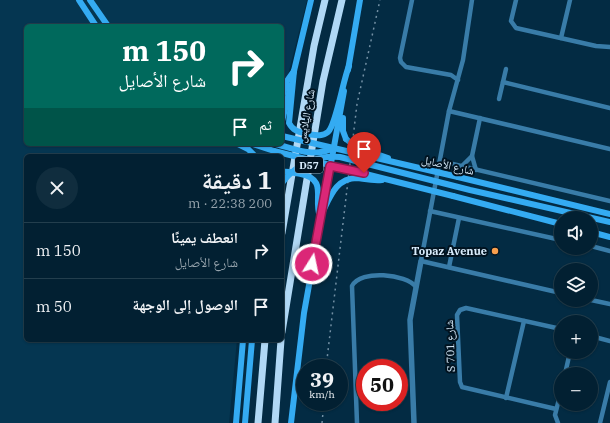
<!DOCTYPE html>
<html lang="ar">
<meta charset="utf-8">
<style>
body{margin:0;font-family:"IBM Plex Serif","Noto Naskh Arabic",serif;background:#102d3e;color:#f1f3f6;direction:rtl;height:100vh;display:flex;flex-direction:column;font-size:15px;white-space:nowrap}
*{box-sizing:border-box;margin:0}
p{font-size:13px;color:#96a3ac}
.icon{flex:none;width:22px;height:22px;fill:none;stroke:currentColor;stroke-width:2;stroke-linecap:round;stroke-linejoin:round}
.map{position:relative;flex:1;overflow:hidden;direction:ltr}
.side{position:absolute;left:24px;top:154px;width:260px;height:188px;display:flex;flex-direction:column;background:#022032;border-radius:6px;box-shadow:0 1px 3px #0004,0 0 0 1px #233e4d;direction:rtl}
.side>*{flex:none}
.banner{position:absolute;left:24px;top:24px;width:260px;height:122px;border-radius:6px;box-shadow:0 1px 3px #0004,0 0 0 1px #233e4d;direction:rtl;background:#00695c;color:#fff;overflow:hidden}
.buttons{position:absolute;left:554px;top:211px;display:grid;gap:8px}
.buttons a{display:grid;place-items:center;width:44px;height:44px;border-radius:50%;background:#022032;box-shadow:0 1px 3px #0004,0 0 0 1px #233e4d;font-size:20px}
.speed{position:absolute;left:296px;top:359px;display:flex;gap:8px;font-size:20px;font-weight:700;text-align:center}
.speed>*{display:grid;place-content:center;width:52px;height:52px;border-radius:50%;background:#022032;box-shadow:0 1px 3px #0004,0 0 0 1px #233e4d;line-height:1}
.speed small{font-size:10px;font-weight:400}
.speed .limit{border:6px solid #d22;background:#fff;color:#111}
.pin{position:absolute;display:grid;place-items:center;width:34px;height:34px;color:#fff;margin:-41px -17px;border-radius:50% 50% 50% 0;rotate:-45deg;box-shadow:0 0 4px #0007}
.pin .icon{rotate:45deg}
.me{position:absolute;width:44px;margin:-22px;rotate:10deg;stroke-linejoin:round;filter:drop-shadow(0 0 3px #0008)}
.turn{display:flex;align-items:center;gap:14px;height:84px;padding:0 12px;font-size:18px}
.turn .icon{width:52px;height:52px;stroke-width:2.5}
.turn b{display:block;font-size:28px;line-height:34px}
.then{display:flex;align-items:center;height:38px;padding:0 12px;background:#0003;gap:8px;font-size:15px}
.round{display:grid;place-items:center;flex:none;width:42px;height:42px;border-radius:21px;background:#102d3e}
.head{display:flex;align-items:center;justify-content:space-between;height:68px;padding:0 12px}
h1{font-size:24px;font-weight:800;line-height:30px}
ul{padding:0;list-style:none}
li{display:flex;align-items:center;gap:12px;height:56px;padding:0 12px;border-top:1px solid #233e4d}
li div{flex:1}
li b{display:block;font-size:15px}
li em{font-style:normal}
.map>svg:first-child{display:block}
.built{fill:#053651}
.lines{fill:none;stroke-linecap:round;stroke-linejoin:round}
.minor{stroke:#397ca8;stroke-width:4.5}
.tertiary{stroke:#397ca8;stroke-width:5.5}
.secondary{stroke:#34abf2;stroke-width:6}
.trunk{stroke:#b0d8f5;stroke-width:7}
.rail{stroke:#7390a4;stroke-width:1.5;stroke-dasharray:2 4;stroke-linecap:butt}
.secondary-bridge{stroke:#34abf2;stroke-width:6}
.route-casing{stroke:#8e194d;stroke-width:10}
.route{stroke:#db2777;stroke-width:7}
.poi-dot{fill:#f99f4d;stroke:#011320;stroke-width:1.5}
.labels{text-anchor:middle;stroke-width:4;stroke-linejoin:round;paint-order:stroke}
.shield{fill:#011320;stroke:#98abba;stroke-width:1}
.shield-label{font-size:10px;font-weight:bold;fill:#d8ecfc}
.street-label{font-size:11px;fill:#d8ecfc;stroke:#011320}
.poi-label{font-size:11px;font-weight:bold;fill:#d8ecfc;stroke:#011320;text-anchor:end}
</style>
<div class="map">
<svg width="610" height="423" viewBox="0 0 610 423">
<rect width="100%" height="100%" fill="#032b43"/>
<polygon class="built" points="0,0 307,0 282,99 282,26 26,26 26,144 271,144 268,156 26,156 26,340 237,340 229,423 0,423"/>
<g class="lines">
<g class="minor">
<polyline points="412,0 400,58 401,62 406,67 451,75 458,80"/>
<polyline points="472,0 463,60 449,111 421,261 561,293"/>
<polyline points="516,0 511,21 516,28 596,46 610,47"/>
<polyline points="561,38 570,0"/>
<polyline points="503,82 610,108"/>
<polyline points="499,99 506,69"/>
<polyline points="449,111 610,149"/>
<polyline points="472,156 476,170"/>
<polyline points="440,161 610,201"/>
<polyline points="462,166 472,156 480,118"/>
<polyline points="430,211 561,240"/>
<polyline points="591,246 610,251"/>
<polyline points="449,267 459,218"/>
<polyline points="591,300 610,304"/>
<polyline points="591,336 610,341"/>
<polyline points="565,374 570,352"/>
<polyline points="506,398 524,321"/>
<polyline points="556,409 462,387 460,382 457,315 460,310 466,308 561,329"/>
<path d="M357,423L352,286C361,269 406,274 416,287"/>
<polyline points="558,423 555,415 561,391"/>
<polyline points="600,423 610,382"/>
</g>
<polyline class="tertiary" points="414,423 410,320 421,261"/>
<g class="secondary">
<polyline points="79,0 96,26"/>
<polyline points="90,0 108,26"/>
<polyline points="348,70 360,0"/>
<polyline points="293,75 311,0"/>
<polyline points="282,97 287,81 294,71"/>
<polyline points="343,118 343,131 346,139"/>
<polyline points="282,121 291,85"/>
<polyline points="238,144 248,149 255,156"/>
<polyline points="253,144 274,151"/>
<polyline points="458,177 610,214"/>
<polyline points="453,196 561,224"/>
<polyline points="591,232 610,237"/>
<polyline points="236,423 243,340"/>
<polyline points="245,423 252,340"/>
<polyline points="291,423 304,313 344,91"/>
</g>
<g class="trunk">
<polyline points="282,233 314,46 325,0"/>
<polyline points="282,332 323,81 342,0"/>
<polyline points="258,423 265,340"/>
<polyline points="275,423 281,340"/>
</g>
<g class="rail">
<polyline points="326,368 357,104 380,0"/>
<polyline points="322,423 324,402"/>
</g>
<g class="secondary-bridge">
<path d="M294,71L289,123C293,131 299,132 307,134C315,135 322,137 328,132C336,125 343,80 349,66"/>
<polyline points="282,136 458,177"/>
<polyline points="346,139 356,147 388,158"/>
<path d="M276,144C295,149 314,158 333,148"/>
<polyline points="274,151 453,196"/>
<path d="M282,172C288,171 294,173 301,174C328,180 313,198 320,217"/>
<path d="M282,183C296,164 317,155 340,157L470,190L610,222"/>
<path d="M320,217C329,201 334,178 357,178C365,179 373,181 382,180"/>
</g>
</g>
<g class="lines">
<g class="route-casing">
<polyline id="route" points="312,264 330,166 364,173"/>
</g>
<use href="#route" class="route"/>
</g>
<circle class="poi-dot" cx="495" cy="251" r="4"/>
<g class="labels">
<rect class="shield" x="295" y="157" width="28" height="16" rx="3"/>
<g class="shield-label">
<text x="309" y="169">D57</text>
</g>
<g class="street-label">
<text transform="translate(306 116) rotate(-80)" y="4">شارع اليلايس</text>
<text transform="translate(448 165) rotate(13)" y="4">شارع الأصايل</text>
<text transform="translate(450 346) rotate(-92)" y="4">S 701 شارع</text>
</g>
<g class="poi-label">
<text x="487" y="255">Topaz Avenue</text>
</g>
</g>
</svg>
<div class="buttons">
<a><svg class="icon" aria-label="sound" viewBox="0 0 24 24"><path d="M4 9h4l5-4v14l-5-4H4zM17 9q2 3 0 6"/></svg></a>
<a><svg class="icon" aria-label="layers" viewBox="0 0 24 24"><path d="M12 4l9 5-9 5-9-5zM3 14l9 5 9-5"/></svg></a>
<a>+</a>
<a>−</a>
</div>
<div class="speed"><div>39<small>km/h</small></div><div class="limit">50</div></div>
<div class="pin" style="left:364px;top:173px;background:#d93025"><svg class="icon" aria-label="arrive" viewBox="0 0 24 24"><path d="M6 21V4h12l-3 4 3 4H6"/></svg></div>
<svg class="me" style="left:312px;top:264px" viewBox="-20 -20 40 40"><circle r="17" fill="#db2777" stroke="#fff" stroke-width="3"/><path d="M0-11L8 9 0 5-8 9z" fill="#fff"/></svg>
<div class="banner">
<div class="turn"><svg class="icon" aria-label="right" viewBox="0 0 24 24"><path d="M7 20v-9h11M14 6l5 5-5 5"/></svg><div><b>150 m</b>شارع الأصايل</div></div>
<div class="then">ثم<svg class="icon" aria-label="arrive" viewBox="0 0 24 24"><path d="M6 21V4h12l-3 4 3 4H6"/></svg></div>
</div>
<section class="side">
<div class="head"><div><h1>1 دقيقة</h1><p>200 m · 22:38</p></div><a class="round"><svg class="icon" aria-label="close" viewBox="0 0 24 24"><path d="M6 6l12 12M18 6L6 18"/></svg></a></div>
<ul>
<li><svg class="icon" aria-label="right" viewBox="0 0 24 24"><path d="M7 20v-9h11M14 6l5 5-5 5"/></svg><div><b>انعطف يمينًا</b><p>شارع الأصايل</p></div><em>150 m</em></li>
<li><svg class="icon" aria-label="arrive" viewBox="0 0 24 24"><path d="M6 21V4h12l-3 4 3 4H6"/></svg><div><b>الوصول إلى الوجهة</b></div><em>50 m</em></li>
</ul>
</section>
</div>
